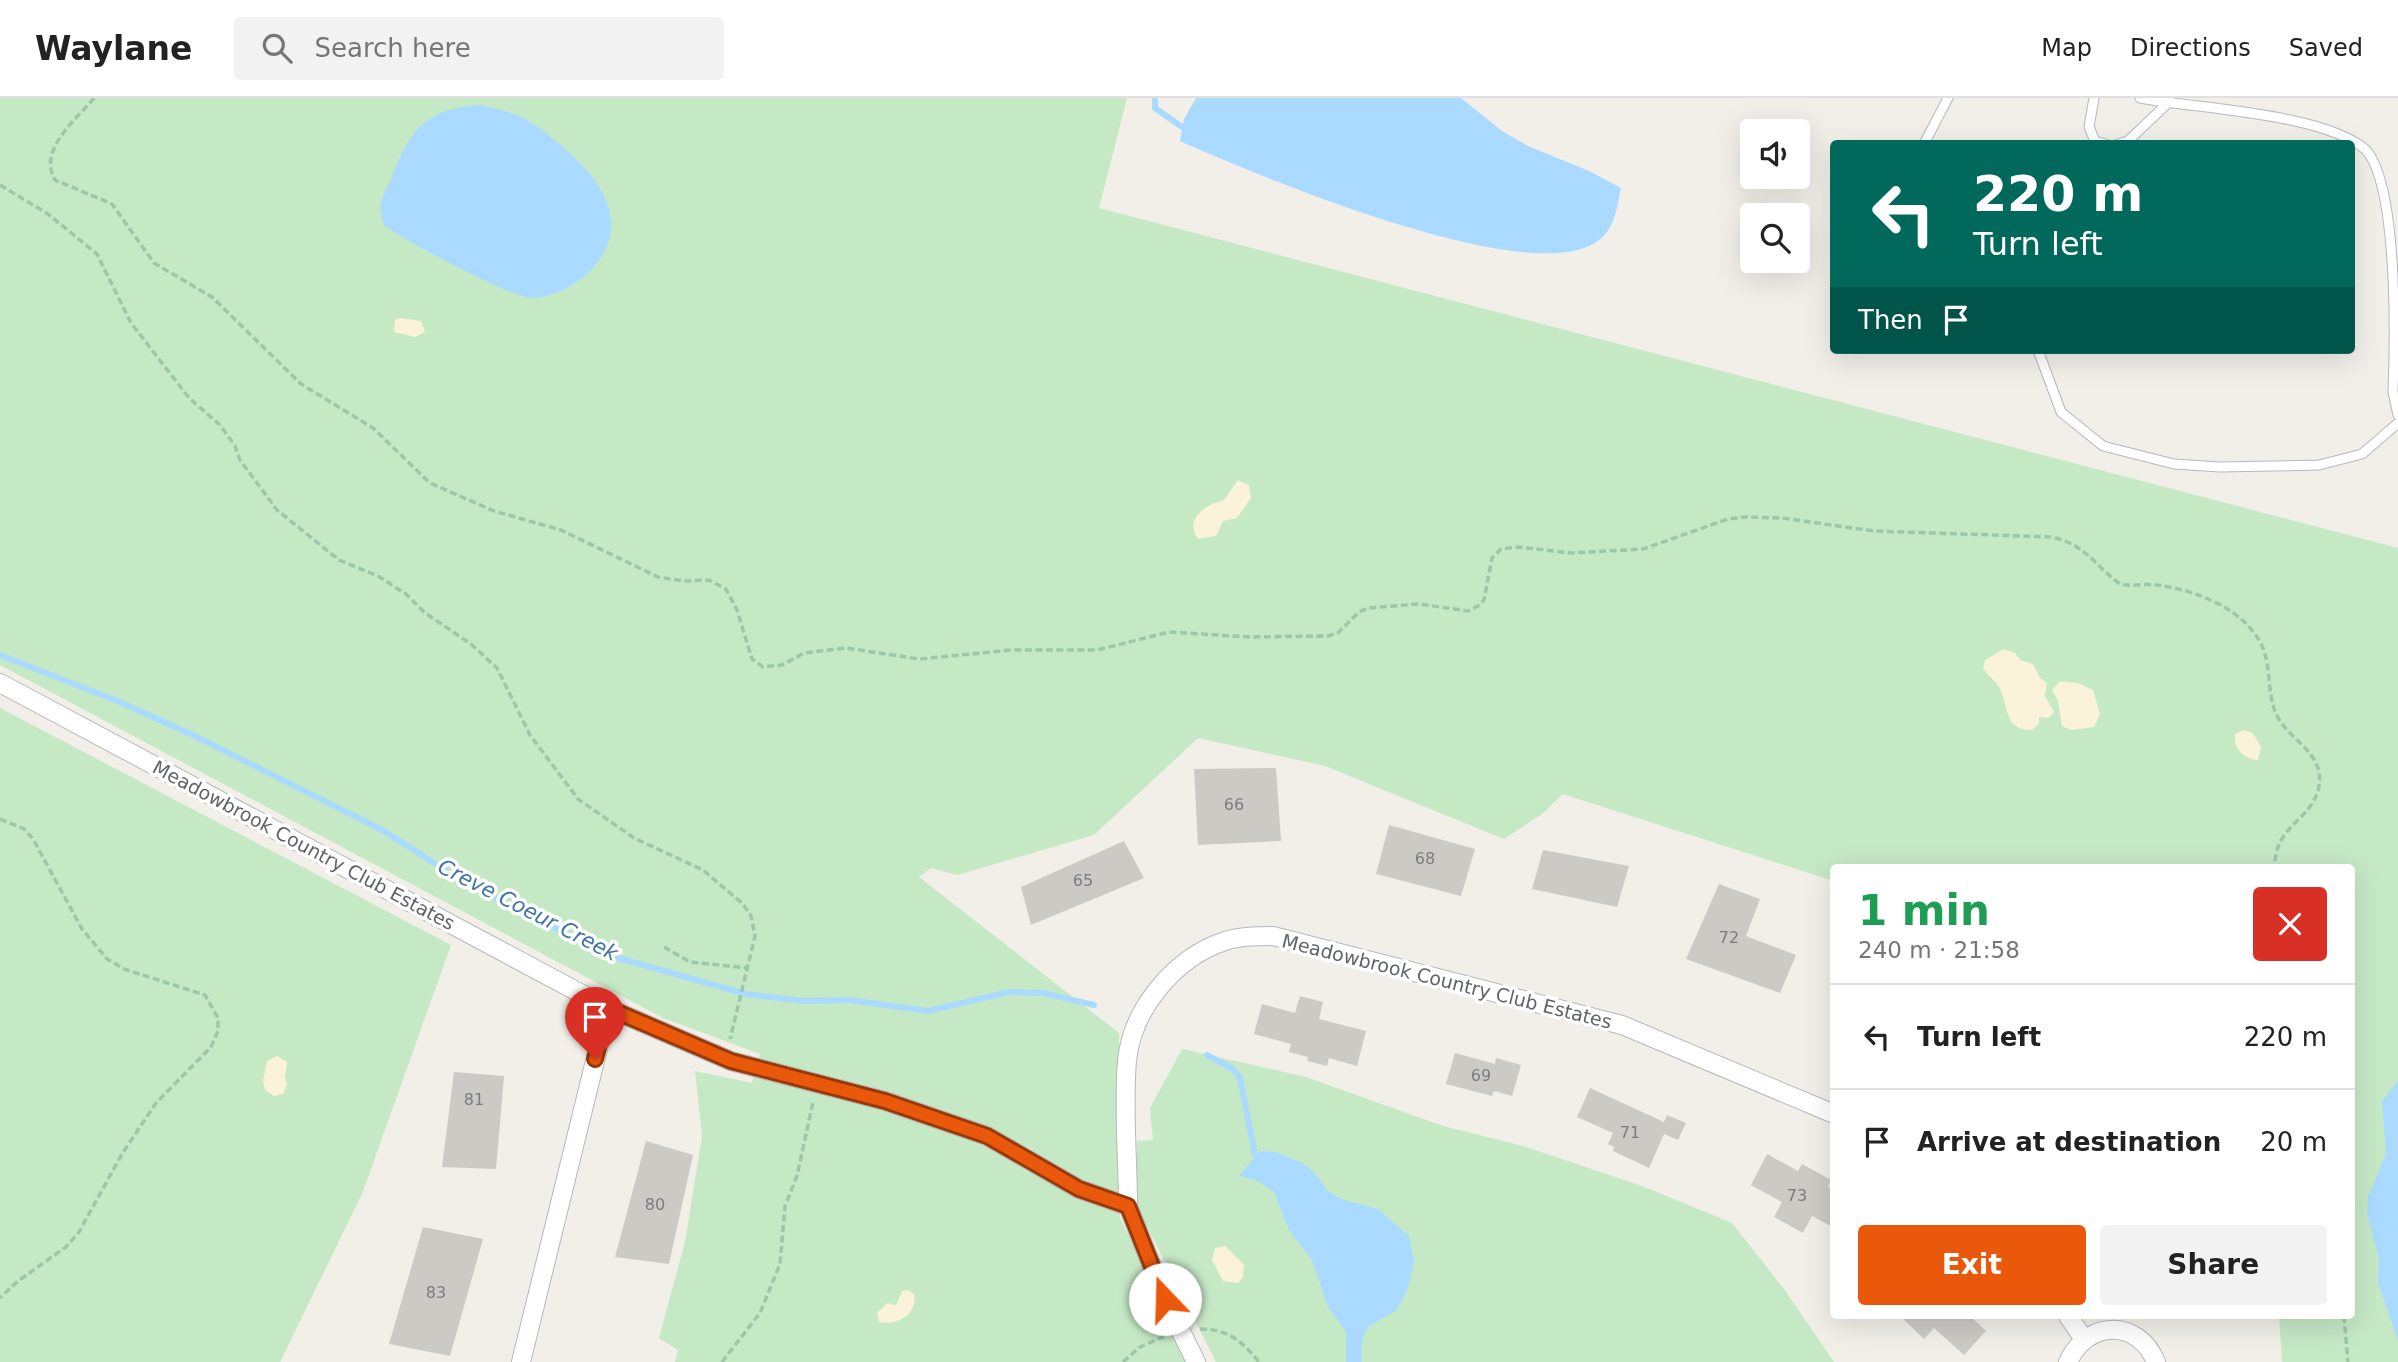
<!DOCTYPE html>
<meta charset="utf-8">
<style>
body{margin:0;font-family:"DejaVu Sans",sans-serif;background:#f2f2f2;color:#222;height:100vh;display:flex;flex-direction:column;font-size:26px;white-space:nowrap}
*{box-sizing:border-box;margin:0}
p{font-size:23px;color:#767676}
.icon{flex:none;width:38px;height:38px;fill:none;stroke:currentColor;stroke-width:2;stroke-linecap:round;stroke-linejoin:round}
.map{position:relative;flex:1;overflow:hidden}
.side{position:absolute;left:1830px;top:766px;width:525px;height:455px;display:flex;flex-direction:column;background:#fff;border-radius:7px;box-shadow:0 7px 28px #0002}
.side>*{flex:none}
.hud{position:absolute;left:1830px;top:42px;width:525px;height:214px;border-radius:7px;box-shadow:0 7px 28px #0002;background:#00695c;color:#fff;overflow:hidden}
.controls{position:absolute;left:1740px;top:21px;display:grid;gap:14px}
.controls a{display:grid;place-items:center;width:70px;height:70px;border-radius:7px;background:#fff;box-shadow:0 7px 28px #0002;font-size:35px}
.pin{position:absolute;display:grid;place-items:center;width:60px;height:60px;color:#fff;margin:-72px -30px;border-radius:50% 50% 50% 0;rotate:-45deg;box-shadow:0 0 7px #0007}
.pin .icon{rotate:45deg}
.me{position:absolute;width:77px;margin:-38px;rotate:339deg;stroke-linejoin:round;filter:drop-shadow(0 0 5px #0008)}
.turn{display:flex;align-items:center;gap:24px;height:147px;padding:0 28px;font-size:32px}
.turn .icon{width:91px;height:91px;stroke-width:2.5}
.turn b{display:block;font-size:49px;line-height:60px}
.then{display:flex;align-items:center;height:66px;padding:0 28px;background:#0003;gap:14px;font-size:26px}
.round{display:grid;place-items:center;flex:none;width:74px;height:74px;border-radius:7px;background:#f2f2f2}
.head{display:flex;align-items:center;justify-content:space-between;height:119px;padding:0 28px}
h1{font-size:42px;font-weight:600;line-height:52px;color:#1e9e55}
.cta{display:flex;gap:14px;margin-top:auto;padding:14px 28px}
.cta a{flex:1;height:80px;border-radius:7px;background:#ea580c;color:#fff;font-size:28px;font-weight:600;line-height:80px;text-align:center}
.cta a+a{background:#f2f2f2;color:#222}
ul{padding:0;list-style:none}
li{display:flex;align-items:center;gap:21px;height:105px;padding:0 28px;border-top:2px solid #e0e0e0}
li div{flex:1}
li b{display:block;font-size:26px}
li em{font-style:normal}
header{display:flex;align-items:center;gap:42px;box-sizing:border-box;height:98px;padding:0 35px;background:#fff;border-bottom:2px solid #e0e0e0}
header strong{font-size:33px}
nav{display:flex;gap:38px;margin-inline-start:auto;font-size:24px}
.search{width:490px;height:63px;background:#f2f2f2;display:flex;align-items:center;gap:18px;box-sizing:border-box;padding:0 24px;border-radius:7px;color:#767676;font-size:26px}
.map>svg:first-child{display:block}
.green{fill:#c5e8c5}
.sand{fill:#fbf3d9}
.water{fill:#aadaff}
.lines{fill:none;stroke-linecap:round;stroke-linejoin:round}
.stream{stroke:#aadaff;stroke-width:6}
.building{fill:#cccac5}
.service-casing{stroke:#b5b8bc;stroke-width:11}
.minor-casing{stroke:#b5b8bc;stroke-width:20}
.path{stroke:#9cc7a9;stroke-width:3.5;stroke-dasharray:7 3.5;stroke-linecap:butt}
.service{stroke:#fff;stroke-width:9}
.minor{stroke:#fff;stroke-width:18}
.route-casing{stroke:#983908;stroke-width:18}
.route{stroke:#ea580c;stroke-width:12}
.labels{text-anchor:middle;stroke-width:7;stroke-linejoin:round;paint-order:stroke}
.number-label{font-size:16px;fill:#7a7d7f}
.street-label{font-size:19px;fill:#5f6368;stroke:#fff}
.water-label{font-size:21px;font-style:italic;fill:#4174aa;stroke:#fff}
</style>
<header>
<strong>Waylane</strong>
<div class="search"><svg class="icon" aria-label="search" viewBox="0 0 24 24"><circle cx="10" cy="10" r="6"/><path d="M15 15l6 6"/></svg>Search here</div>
<nav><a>Map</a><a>Directions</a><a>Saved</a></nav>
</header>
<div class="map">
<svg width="2398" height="1264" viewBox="0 0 2398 1264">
<rect width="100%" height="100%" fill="#f1efe8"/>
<g class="green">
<polygon points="0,0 1127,0 1099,110 2398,450 2398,1264 2282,1264 2279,1218 2352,1218 2352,770 1834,770 1834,783 1563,696 1542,716 1504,741 1325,668 1198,640 1094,737 957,777 931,770 919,779 1119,935 1120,1120 1189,1264 675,1264 678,1252 659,1240 685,1144 702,1038 695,973 752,985 760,956 663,920 0,567"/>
<polygon points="0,610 451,847 362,1096 280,1264 0,1264"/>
<polygon points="1182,951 1306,979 1443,1028 1523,1048 1642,1088 1732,1125 1784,1191 1834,1264 1216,1264 1137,1109 1137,1043 1153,1042 1150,1010"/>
</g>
<g class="sand">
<polygon points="400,220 421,223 425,234 415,239 394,234 395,222"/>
<path d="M1238,382L1249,387L1251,400L1237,420L1223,423L1216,438L1198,441C1184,420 1205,407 1224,402Z"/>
<path d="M2004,551L2015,555L2020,562L2033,566L2040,580L2047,585L2045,598L2054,614L2048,620L2039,619V625L2032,632C2002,633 2009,604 1998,587C1993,581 1987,577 1983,570L1985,562Z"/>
<polygon points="2060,583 2078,585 2093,592 2100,616 2094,629 2071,632 2062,628 2058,603 2052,592"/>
<path d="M2244,632L2253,635L2261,649L2258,662C2244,661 2233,651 2235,636Z"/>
<polygon points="277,958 287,964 285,980 287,987 283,996 274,998 265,992 263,983 267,963"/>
<polygon points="1225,1148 1244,1167 1243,1179 1238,1185 1223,1183 1212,1162 1215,1150"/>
<path d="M908,1192L914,1196C918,1216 897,1228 879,1224L877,1215L887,1205L896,1207L902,1193Z"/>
</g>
<g class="water">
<path d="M1196,0H1461L1502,33L1528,48L1589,73L1621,90C1617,109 1615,130 1599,142C1534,195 1252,75 1180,43L1184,21Z"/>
<path d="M481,7C494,11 509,13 521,19C537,26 551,39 564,50C604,84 634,130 588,175C575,188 550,200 531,200C510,199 403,142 384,127C376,105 383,100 391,81C409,32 426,10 481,7Z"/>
<polygon points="2398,982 2398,1243 2378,1185 2379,1162 2367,1115 2368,1099 2386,1056 2382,1004"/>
<polygon points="1260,1053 1275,1054 1302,1065 1313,1073 1328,1093 1341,1101 1378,1111 1409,1138 1414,1164 1408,1190 1397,1212 1368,1229 1362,1242 1362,1264 1346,1264 1346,1234 1328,1209 1312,1162 1289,1132 1274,1094 1256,1082 1239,1078"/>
</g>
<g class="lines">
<g class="stream">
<polyline points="1155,0 1155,10 1182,29"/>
<polyline points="0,557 120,604 197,639 384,733 462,783 611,858 746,896 804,903 849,902 928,913 1009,894 1043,895 1094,907"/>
<polyline points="1207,957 1233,971 1240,980 1255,1057"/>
</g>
</g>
<g class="building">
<polygon points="1276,670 1281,743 1198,747 1194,671"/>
<polygon points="1389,727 1475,751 1461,798 1376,776"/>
<polygon points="1124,743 1144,780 1031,827 1021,789"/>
<polygon points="1543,752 1629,768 1617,809 1532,791"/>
<polygon points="1719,786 1760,801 1746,838 1796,857 1780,895 1686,861"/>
<polygon points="1300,898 1323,904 1319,921 1366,933 1357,968 1329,960 1327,968 1307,963 1308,959 1289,954 1291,946 1254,936 1262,906 1295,915"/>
<polygon points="1455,955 1495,966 1496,960 1521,967 1512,998 1494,993 1492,998 1446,986"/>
<polygon points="454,974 504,978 496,1071 442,1069"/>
<polygon points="1590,990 1664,1024 1667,1017 1686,1025 1678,1042 1664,1036 1649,1070 1613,1053 1614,1049 1608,1046 1613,1035 1577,1019"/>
<polygon points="646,1043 693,1057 669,1166 615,1159"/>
<polygon points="1767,1056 1798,1073 1802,1066 1831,1082 1828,1089 1834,1092 1834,1130 1812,1118 1803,1135 1774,1119 1782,1104 1751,1087"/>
<polygon points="423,1129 483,1141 450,1258 389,1246"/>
<polygon points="1900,1218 1970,1218 1986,1233 1964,1257 1934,1230 1924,1241"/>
</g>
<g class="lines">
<g class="service-casing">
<g id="service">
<polyline points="2094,0 2089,29 2095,43 2106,46"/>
<path d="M2140,0C2199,11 2323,15 2366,52C2398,89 2395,239 2393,294L2398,317"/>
<polyline points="1924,46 1948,0"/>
<polyline points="2118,46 2128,43 2168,5"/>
<polyline points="2038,252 2061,314 2103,348 2174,366 2220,369 2319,367 2362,356 2398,325"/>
</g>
</g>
<g class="minor-casing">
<g id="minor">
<polyline points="0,585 608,910 731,963 885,1003 987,1038 1079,1091 1128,1108 1165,1201 1196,1264"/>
<path d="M1128,1108C1128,1061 1123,1010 1127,963C1132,910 1176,859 1225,843C1241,838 1257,838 1273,838L1622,927L1834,1016"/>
<polyline points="2068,1218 2084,1241"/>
<polyline points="521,1264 608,910"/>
<path d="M2068,1264C2087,1222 2138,1220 2156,1264"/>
</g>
</g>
<g class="path">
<path d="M94,0C77,21 37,52 55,82L112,106L154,165L212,199L301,286L373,330L430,385L494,413L561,432L658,479L684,483L709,482L726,491L737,512L752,561L763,569L782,567L804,555L846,550L919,561L1012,552H1097L1169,534L1250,539L1328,538L1338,535L1359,514L1368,510L1419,506L1468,513L1478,508L1484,502L1492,460L1501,451L1518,449L1571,455L1643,451L1728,421L1745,419L1782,420L1874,433L2052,439C2086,447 2094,467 2120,486C2132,489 2145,485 2157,487C2196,492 2246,511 2263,550C2272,573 2266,602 2280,623C2295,645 2324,657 2319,688C2313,723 2273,727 2275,770"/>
<polyline points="0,87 48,116 97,156 131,225 189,300 220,327 235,348 240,362 277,412 339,462 378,478 406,496 425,515 471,546 497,570 530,637 578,701 634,740 703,772 743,806 751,818 755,838 730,941"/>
<polyline points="0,721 24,731 33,741 82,831 107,861 124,871 205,897 218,920 218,933 211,949 156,1005 122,1056 79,1134 66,1149 18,1183 0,1200"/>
<polyline points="664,849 690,864 748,870"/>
<polyline points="2344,1218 2348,1264"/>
<path d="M1200,1231C1228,1231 1242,1243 1259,1264"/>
<polyline points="722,1264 760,1215 780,1166 785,1108 797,1078 813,1004"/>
<polyline points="1123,1264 1140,1249 1165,1238"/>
</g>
<use href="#service" class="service"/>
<use href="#minor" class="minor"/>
</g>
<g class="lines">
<g class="route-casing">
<polyline id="route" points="595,961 608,910 731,963 885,1003 987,1038 1079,1091 1128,1108 1165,1201"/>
</g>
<use href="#route" class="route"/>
</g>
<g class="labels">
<g class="number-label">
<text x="1234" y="712">66</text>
<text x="1425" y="766">68</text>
<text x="1083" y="788">65</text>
<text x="1729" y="845">72</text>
<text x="1481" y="983">69</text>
<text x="474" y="1007">81</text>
<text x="1630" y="1040">71</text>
<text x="1797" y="1103">73</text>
<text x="655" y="1112">80</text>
<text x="436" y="1200">83</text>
</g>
<g class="street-label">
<text transform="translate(304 747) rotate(28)" y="7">Meadowbrook Country Club Estates</text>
<text transform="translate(1447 883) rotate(14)" y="7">Meadowbrook Country Club Estates</text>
</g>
<g class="water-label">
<text transform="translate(528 812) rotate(27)" y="7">Creve Coeur Creek</text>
</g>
</g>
</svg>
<div class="controls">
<a><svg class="icon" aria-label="sound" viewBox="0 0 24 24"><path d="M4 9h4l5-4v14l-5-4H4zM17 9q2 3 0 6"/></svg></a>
<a><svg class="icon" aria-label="search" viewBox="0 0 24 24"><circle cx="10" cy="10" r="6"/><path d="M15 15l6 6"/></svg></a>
</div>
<div class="pin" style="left:595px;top:961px;background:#d93025"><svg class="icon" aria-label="arrive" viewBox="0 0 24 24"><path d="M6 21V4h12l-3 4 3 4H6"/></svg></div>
<svg class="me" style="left:1165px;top:1201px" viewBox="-20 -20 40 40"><circle r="19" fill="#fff"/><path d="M0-13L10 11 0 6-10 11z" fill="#ea580c"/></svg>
<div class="hud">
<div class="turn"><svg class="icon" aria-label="left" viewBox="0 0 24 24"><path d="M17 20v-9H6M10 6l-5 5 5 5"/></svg><div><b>220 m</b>Turn left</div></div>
<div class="then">Then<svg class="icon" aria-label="arrive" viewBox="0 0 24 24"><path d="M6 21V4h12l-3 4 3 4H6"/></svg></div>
</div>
<section class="side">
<div class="head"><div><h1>1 min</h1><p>240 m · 21:58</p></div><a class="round" style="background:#d93025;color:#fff"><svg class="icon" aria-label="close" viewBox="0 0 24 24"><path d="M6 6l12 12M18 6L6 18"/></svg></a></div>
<ul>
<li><svg class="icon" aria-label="left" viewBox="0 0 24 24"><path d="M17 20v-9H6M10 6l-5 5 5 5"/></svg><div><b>Turn left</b></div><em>220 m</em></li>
<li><svg class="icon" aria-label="arrive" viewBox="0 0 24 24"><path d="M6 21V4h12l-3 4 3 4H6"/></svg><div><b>Arrive at destination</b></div><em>20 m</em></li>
</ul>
<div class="cta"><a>Exit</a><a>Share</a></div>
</section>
</div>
